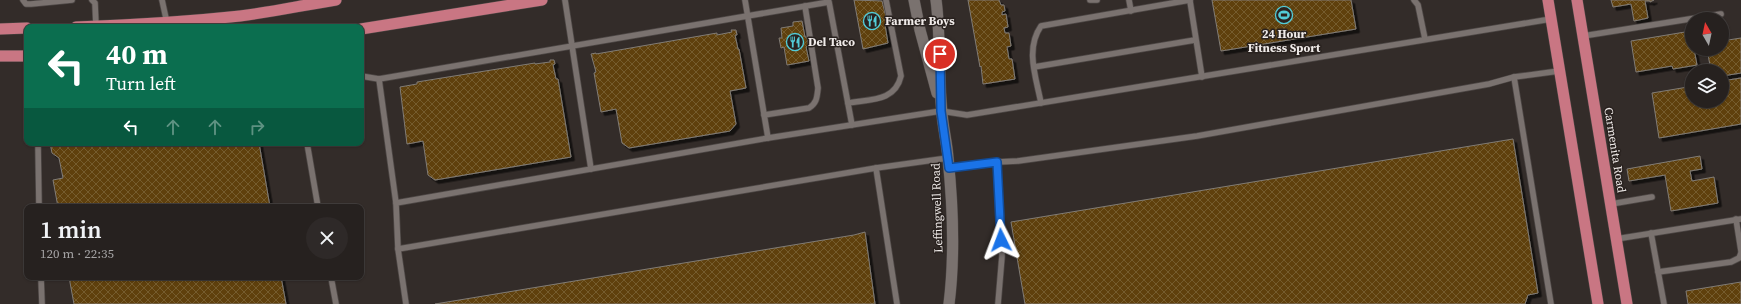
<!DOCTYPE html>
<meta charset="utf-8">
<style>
body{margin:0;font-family:"Source Serif 4",serif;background:#2e2928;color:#f1f3f6;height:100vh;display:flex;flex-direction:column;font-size:15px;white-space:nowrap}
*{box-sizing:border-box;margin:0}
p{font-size:13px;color:#a4a3a4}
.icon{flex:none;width:22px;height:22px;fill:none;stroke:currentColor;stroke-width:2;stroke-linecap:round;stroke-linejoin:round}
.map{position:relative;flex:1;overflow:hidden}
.sheet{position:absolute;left:24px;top:204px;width:340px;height:76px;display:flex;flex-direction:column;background:#26211f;border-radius:8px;box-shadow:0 1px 3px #0004,0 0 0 1px #423e3d}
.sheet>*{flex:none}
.banner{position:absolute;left:24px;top:24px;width:340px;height:122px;border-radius:8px;box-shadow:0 1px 3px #0004,0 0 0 1px #423e3d;background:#0b6e4f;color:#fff;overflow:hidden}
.needle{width:26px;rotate:351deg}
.fabs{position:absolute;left:1685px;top:12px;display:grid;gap:8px}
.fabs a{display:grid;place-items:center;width:44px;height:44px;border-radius:50%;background:#26211f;box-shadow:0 1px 3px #0004,0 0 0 1px #423e3d;font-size:20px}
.pin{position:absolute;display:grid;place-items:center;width:34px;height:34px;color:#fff;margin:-17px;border:2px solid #fff;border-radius:50%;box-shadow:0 1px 4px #0007}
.me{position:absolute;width:44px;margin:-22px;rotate:357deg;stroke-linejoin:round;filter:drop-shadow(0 0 3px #0008)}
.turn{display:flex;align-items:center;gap:14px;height:84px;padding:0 16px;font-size:18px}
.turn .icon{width:52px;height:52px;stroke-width:2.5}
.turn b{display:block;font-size:28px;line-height:34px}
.lanes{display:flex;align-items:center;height:38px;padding:0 16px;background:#0003;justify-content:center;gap:20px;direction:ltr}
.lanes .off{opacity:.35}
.round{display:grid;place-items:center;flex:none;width:42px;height:42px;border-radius:21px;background:#2e2928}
.head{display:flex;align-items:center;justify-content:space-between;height:68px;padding:0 16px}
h1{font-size:24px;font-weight:600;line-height:30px}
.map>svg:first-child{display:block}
.building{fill:url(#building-cross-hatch);stroke:#817c76;filter:url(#shadow)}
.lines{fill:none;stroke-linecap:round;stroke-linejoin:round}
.service-casing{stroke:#4e4846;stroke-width:7}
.minor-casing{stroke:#4e4846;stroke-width:12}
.primary-casing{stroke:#4e4846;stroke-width:12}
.service{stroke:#7a726f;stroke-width:5.5}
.minor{stroke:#7a726f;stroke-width:11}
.primary{stroke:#c97683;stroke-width:11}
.route-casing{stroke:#114b97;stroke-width:10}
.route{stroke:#1a73e8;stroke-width:7}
.labels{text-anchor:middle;stroke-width:3;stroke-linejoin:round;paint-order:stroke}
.poi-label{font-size:12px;font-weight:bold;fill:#f0ebe9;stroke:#29221f;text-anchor:start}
.street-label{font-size:12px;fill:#f0ebe9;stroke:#29221f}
</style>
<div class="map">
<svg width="1741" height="304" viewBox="0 0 1741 304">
<defs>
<pattern id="building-cross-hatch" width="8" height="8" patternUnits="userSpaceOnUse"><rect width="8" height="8" fill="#5e3f0a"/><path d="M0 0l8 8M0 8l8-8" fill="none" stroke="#755b2e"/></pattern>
<filter id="shadow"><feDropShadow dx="3.5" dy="3.5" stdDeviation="0" flood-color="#0009"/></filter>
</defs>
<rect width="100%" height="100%" fill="#332c29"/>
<g class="building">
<polygon points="854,0 882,1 888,25 885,25 888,43 863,49"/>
<polygon points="968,0 999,0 1001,5 1004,5 1005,11 1002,12 1002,15 1006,14 1008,27 1004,28 1005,33 1009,33 1011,46 1007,47 1009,59 1012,59 1015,79 983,84 981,66 980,67"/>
<polygon points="1212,0 1351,0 1356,29 1221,51"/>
<polygon points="1611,0 1654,0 1650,2 1650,1 1645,1 1648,18 1634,21 1631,4 1613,7"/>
<polygon points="802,21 805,37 809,37 810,45 806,47 809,61 787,65 784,47 781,48 779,38 782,38 781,28 793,26 793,22"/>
<polygon points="731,30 736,30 737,35 735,35 738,49 739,49 746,88 730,91 736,124 730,131 629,148 622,143 616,109 601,112 594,73 596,72 591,54 596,53 596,54 717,33 717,35 732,32"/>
<polygon points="1691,31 1692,49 1694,49 1697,65 1673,69 1672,66 1636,72 1631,41"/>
<polygon points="1741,38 1741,73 1722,76 1722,71 1711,71 1707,49 1722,49 1722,41"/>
<polygon points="550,60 554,60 555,64 553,65 556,79 558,79 571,157 435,180 428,175 423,141 407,144 400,87 417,84 417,82 535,63 535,64 550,62"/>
<polygon points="1741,78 1741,124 1659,138 1652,93 1688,87 1688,83 1692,82 1692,101 1722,101 1722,81"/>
<polygon points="1513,139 1538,293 1528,295 1525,304 1025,304 1011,222"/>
<polygon points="50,143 259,143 270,207 58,207 53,180 63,178 59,158 52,153"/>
<polygon points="1700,156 1702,169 1690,171 1692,181 1714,177 1718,203 1671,211 1665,175 1629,181 1627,169"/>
<polygon points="865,232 875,304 435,304 854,235"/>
<polygon points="69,277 281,277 286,304 74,304"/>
<polygon points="1741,282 1741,304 1688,304 1686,291"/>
</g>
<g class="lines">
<g class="service-casing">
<g id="service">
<polyline points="23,0 26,4 31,4 72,0"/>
<polyline points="92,0 95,3 96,26"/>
<polyline points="162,0 167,23"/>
<polyline points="565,0 591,169"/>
<polyline points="745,0 768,138 941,111 967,115 1551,19"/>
<polyline points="1090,0 1097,0"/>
<polyline points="1129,0 1131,11"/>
<polyline points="1414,0 1418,5 1425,39"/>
<polyline points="1190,1 1202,77"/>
<polyline points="1583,36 1721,14"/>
<polyline points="1034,67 1195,40"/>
<polyline points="361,76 379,79 829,2 852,125"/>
<polyline points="379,79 396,203"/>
<path d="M848,103C870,99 895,102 901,76L886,0"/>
<path d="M1041,103C1036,77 1025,49 1041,26L1190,0"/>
<path d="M764,115L809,108C817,103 817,97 818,88L805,6"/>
<polyline points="38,143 39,207"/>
<polyline points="307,143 318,207"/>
<polyline points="997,162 1018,161 1197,136 1489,84 1514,77"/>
<polyline points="949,168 997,162 1002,256 998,304"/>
<polyline points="1611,204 1652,197"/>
<polyline points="1736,219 1741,251"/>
<polyline points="1651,233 1664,304"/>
<polyline points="1616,239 1741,219"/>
<polyline points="398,249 876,168"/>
<polyline points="1658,272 1731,262 1739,258 1741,253"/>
<polyline points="41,277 42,304"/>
<polyline points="331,277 336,304"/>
<polyline points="406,304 398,249 396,203 768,138"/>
<polyline points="897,304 876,168 948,158"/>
<polyline points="1551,304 1514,77 1559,71"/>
</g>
</g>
<g class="minor-casing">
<g id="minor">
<polyline points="914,0 920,30 937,93"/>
<path d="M936,0C941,37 938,75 942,113C943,128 947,143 948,158C953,206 955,256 949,304"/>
</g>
</g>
<g class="primary-casing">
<g id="primary">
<polyline points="1548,0 1598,304"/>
<polyline points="1577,0 1627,304"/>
<path d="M76,27C131,25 185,22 240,16C272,12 304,5 336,0"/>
<polyline points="0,29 27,28"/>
<polyline points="361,29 542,0"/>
<polyline points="0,56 27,56"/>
</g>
</g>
<use href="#service" class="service"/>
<use href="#minor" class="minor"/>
<use href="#primary" class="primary"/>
</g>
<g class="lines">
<g class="route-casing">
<polyline id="route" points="940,54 941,111 949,168 997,162 1001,240"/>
</g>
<use href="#route" class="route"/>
</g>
<defs>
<g id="stadium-ring" transform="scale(0.9)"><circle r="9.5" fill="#29221f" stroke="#52cbd7" stroke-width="1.5"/><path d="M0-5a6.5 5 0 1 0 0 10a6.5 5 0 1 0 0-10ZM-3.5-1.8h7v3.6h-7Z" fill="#52cbd7"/></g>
<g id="restaurant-ring" transform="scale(0.9)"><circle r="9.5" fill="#29221f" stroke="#52cbd7" stroke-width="1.5"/><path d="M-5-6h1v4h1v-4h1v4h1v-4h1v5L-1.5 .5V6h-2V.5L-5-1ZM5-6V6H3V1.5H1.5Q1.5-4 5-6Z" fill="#52cbd7"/></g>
</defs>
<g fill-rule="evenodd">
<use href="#stadium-ring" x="1284" y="15"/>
<use href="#restaurant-ring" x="872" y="21"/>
<use href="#restaurant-ring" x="795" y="42"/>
</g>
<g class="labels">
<g class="poi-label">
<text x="885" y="25">Farmer Boys</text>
<text x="1284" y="38" text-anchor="middle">24 Hour<tspan x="1284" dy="14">Fitness Sport</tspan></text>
<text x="808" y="46">Del Taco</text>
</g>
<g class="street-label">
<text transform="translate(1615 150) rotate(81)" y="4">Carmenita Road</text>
<text transform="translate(937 208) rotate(-92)" y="4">Leffingwell Road</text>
</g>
</g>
</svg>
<div class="fabs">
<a><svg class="needle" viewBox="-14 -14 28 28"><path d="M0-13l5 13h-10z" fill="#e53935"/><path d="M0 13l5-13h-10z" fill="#a4a3a4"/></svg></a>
<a><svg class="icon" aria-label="layers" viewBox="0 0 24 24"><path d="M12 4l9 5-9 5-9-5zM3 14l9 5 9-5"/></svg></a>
</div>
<div class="pin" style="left:940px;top:54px;background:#d93025"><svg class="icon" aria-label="arrive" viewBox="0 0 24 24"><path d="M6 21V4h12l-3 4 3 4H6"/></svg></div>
<svg class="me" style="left:1001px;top:240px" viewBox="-20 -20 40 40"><path d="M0-17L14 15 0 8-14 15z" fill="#1a73e8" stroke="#fff" stroke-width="4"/></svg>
<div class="banner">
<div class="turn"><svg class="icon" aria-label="left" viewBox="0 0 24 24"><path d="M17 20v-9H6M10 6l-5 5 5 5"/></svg><div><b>40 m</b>Turn left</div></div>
<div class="lanes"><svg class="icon" aria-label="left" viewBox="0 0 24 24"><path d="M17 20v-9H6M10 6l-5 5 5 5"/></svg><svg class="icon off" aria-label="ahead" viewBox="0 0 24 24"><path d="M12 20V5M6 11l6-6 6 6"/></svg><svg class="icon off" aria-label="ahead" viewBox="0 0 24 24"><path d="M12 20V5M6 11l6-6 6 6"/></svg><svg class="icon off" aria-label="right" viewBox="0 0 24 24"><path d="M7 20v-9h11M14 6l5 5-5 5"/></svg></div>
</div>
<section class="sheet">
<div class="head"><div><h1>1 min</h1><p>120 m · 22:35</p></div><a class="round"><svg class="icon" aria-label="close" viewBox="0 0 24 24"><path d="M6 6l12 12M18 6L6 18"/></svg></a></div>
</section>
</div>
